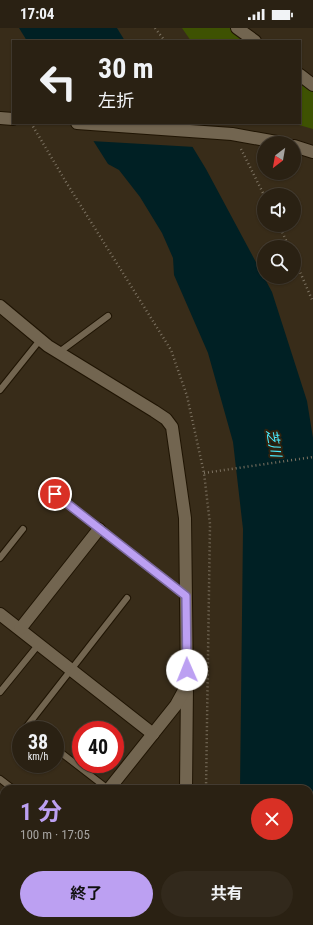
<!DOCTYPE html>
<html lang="ja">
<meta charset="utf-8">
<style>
body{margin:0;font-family:"Roboto Condensed","Noto Sans JP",sans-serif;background:#32291c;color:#f1f3f6;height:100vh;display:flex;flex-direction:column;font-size:15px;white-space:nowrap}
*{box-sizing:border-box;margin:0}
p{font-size:13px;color:#a5a3a0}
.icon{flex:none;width:22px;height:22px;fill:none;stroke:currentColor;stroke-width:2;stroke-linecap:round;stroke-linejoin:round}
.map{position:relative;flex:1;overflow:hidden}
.drawer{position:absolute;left:0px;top:757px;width:313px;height:140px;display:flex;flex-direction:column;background:#2a2113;border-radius:12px 12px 0 0;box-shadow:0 1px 3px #0004,0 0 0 1px #463e33}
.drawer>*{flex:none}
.guide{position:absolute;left:12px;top:12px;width:289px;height:84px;border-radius:0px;box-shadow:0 1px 3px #0004,0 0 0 1px #463e33;background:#2a2113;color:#f1f3f6;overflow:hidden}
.needle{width:26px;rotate:211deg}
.buttons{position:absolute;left:257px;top:108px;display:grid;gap:8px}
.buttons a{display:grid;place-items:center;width:44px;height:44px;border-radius:50%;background:#2a2113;box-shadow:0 1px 3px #0004,0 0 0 1px #463e33;font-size:20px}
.speed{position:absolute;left:12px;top:693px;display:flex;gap:8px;font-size:20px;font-weight:700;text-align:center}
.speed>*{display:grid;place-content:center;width:52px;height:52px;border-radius:50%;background:#2a2113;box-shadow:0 1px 3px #0004,0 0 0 1px #463e33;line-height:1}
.speed small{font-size:10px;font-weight:400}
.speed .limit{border:6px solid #d22;background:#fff;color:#111}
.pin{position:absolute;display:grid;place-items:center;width:34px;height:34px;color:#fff;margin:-17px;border:2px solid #fff;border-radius:50%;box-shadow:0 1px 4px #0007}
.me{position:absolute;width:44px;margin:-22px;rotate:359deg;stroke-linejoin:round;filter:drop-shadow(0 0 3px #0008)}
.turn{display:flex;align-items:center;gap:14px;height:84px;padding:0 20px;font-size:18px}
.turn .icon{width:52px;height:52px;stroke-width:2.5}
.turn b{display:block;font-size:28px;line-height:34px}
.round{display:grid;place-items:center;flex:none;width:42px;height:42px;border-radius:21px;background:#32291c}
.headline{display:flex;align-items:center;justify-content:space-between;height:68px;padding:0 20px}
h1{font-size:24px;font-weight:700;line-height:30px;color:#bca0f2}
.button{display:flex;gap:8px;margin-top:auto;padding:8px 20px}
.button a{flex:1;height:46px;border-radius:24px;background:#bca0f2;color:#111;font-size:16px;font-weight:700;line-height:46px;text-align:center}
.button a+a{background:#32291c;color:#f1f3f6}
.status{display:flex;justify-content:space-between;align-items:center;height:28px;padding:0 20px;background:#2a2113;direction:ltr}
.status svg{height:11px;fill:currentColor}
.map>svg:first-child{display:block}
.green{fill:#3e5202}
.water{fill:#002024}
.pier{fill:#382c19}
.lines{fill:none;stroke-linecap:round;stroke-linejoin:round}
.stream{stroke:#002024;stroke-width:4.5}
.lane-casing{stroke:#1f1403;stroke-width:8}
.street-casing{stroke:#1f1403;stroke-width:14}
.secondary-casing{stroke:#1f1403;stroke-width:14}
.path{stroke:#7d7362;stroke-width:2.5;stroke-dasharray:1 3;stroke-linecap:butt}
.lane{stroke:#726550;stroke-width:6}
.street{stroke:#726550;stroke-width:12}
.secondary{stroke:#726550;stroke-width:12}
.route-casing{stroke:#7a689d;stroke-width:10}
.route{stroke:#bca0f2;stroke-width:7}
.labels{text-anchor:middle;stroke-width:4;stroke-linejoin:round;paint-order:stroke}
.water-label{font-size:14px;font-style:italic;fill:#4aeafd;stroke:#2e220f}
</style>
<div class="status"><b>17:04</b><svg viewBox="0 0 49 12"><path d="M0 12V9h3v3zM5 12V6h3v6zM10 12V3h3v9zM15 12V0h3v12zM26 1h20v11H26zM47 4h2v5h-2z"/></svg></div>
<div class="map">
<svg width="313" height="897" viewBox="0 0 313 897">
<rect width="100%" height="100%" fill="#382c19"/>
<g class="green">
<polygon points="182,0 230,0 247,13 191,13"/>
<polygon points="300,53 313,63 313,101 292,95 300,95"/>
</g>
<g class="water">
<polygon points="19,0 117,0 125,13 27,13"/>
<polygon points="82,95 178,95 206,141 272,264 307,373 313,410 313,897 237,897 238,893 309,893 309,761 240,761 243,501 233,414 208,325 174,247 173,230 162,205 140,169 119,142 108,136"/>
</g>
<polygon class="pier" points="80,95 180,95 195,119 91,113"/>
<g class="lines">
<polyline class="stream" points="254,243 264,239"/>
<g class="lane-casing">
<g id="lane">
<polyline points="58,325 108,288"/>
<polyline points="0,362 40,312"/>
<polyline points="44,457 186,568"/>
<polyline points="0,530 23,501"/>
<polyline points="0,664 39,616"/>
<polyline points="24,702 127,570"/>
<polyline points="55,730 60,724 108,761"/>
<polyline points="48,739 50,736"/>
<polyline points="0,751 13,761"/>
</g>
</g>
<g class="street-casing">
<g id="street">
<polyline points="237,0 255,13"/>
<polyline points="300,47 313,57"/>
<polyline points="0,586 153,706"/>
<polyline points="20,601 99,501"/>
<polyline points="186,761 187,657"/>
<polyline points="184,897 184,893"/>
</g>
</g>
<g class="secondary-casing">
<g id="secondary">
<polyline points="0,90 13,91"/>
<polyline points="77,95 232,106 282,115"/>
<polyline points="294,118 313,124"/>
<polyline points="0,278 48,318 154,383 166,391 172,399 185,490 187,657 176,677 109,761"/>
<polyline points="2,897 5,893"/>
</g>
</g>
<g class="path">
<polyline points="155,0 165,13"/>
<polyline points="31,95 66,154 171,322 187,368 204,445 210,496 206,761"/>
<polyline points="241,121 264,167"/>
<polyline points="279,197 289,219"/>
<polyline points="294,230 313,274"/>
<polyline points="204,445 313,429"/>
<polyline points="202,897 202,893"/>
</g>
<use href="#lane" class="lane"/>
<use href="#street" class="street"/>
<use href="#secondary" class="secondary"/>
</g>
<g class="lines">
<g class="route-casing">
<polyline id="route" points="55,466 186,568 187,642"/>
</g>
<use href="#route" class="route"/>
</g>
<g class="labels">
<g class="water-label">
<text transform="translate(274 415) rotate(79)" y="5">芝川</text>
</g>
</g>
</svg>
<div class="buttons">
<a><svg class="needle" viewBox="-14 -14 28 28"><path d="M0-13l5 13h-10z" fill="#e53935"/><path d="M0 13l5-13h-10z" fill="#a5a3a0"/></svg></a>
<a><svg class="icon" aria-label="sound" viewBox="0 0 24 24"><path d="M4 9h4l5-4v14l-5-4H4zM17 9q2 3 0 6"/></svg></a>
<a><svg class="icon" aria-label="search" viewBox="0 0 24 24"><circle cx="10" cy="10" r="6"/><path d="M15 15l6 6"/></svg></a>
</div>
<div class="speed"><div>38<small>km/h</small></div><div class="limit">40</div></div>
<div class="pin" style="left:55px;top:466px;background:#d93025"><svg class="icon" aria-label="arrive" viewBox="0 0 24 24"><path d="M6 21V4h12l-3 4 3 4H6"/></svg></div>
<svg class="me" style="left:187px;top:642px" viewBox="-20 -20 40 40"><circle r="19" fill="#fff"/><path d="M0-13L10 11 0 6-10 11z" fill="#bca0f2"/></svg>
<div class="guide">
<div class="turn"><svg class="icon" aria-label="left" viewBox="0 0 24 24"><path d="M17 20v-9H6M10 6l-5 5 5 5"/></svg><div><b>30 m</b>左折</div></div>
</div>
<section class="drawer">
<div class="headline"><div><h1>1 分</h1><p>100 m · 17:05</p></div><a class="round" style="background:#d93025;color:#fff"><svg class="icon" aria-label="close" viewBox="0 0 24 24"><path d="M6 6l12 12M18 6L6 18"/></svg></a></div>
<div class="button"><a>終了</a><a>共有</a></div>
</section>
</div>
